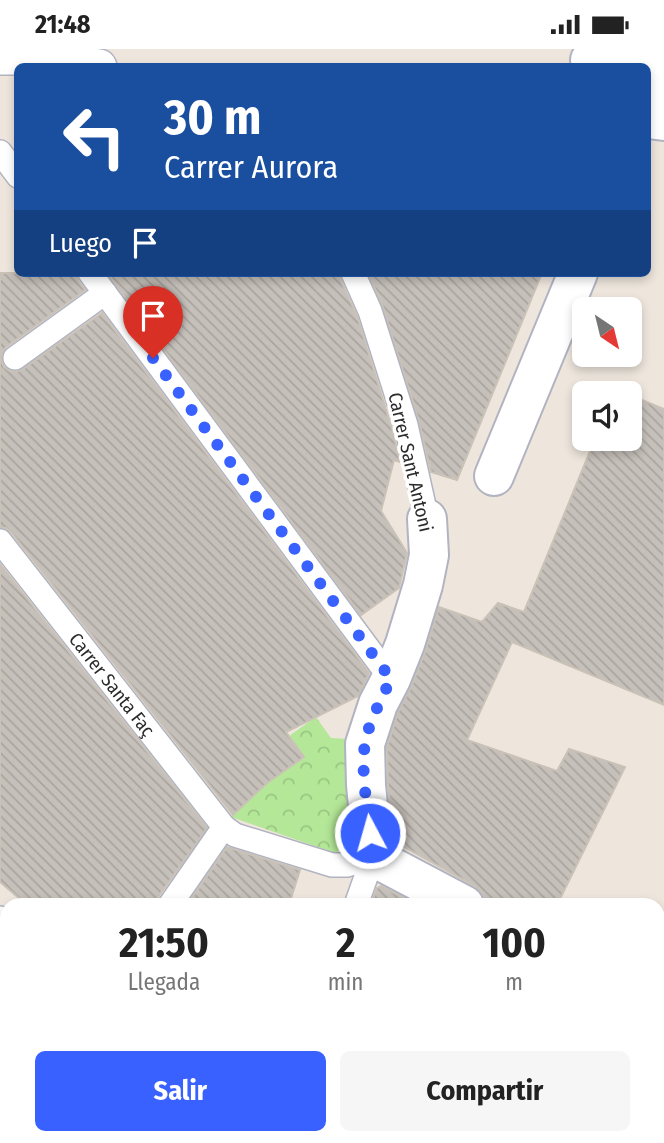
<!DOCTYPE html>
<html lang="es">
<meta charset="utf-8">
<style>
body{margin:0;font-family:"Fira Sans Condensed",sans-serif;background:#f6f6f6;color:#222;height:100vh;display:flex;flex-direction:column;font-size:26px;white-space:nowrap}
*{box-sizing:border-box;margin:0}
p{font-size:23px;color:#767676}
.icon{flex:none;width:38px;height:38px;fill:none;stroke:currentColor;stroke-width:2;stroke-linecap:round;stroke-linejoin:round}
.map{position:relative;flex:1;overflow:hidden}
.side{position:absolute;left:0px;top:849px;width:665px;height:247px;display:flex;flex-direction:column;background:#fff;border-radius:21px 21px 0 0;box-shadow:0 4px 10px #0003}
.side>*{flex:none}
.top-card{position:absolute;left:14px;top:14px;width:637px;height:214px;border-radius:10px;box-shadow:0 4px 10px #0003;background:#1a4fa0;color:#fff;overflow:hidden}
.needle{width:46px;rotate:145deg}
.buttons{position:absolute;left:572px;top:248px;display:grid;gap:14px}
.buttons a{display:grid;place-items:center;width:70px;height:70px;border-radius:10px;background:#fff;box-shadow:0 4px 10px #0003;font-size:35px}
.pin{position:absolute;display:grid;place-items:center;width:60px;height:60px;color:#fff;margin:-72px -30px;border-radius:50% 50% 50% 0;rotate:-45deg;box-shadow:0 0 7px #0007}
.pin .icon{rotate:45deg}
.me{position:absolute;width:77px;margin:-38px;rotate:354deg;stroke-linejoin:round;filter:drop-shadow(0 0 5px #0008)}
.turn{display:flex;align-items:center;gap:24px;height:147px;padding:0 35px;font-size:32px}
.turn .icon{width:91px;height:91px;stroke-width:2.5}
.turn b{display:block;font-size:49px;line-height:60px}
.then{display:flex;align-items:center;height:66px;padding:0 35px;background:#0003;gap:14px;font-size:26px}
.eta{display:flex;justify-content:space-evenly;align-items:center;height:119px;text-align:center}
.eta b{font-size:42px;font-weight:700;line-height:49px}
.action{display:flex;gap:14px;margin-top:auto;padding:14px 35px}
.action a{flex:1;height:80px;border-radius:10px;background:#3961ff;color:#fff;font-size:28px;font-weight:700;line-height:80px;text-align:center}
.action a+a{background:#f6f6f6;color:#222}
.status{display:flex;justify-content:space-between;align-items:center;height:49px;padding:0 35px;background:#fff;direction:ltr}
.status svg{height:19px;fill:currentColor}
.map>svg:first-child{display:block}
.park{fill:url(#park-crowns)}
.building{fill:url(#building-back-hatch);stroke:#cac2b7;stroke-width:2}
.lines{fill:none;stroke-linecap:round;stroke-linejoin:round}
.service-casing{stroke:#b1b4c0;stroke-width:26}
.pedestrian-casing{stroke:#b1b4c0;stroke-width:38}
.minor-casing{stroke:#b1b4c0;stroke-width:42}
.service{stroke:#fff;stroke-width:23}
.pedestrian{stroke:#fff;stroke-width:35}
.minor{stroke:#fff;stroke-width:38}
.route{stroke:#3961ff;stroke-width:12;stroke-dasharray:0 21.6}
.labels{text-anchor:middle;stroke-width:7;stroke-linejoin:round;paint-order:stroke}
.street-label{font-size:19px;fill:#2c2c2c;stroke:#fff}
</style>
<div class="status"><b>21:48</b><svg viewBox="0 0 49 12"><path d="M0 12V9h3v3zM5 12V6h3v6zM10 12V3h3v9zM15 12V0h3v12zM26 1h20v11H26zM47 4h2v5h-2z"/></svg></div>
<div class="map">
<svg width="664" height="1094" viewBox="0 0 664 1094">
<defs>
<pattern id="park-crowns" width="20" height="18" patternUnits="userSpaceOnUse" patternTransform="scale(1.75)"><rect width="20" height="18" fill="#b4e797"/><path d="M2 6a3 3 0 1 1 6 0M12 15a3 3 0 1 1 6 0" fill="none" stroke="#9bc682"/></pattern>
<pattern id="building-back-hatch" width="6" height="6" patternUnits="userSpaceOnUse" patternTransform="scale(1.75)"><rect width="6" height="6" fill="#c6c0ba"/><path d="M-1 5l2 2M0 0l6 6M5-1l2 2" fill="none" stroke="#aaa5a0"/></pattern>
</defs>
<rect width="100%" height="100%" fill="#eee6dd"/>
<polygon class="park" points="316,668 331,689 350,690 356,791 335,804 231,768 267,734 304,709 289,687"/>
<g class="building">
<polygon points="0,224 76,224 78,232 85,241 6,298 2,304 1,310 4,318 10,322 16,323 23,320 102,264 369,624 358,647 286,683 304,708 267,734 233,766 11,483 6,479 0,478"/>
<polygon points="107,224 339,224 340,230 357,267 392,380 400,413 394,411 381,462 407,504 399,539 361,566"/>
<polygon points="368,224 542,224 457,431 431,423 419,372 383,258"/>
<polygon points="630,346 664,360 664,656 512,593 467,691 557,722 569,700 625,718 557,856 486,856 483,845 475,837 393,792 388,735 387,698 398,663 411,638 425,603 439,558 482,573 498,554 524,563 595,390 630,390"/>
<polygon points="0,515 207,779 158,848 156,856 27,856 0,833"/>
<polygon points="227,798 300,821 289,856 187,856"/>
<polygon points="381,837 417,856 371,856 377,839"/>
</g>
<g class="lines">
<g class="service-casing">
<g id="service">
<polyline points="0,103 18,127"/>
<polyline points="90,224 391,630"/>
<polyline points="353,224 370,262 406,376 427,470"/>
<polyline points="15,309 105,244"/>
<path id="s1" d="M0,492L224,778L235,786L332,816H347L373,808"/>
<polyline points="170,856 224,778"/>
<polyline points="356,856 373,808"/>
<polyline points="0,869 7,876"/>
<polyline points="275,1094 277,1088"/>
</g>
</g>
<g class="pedestrian-casing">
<polyline id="pedestrian" points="0,8 37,8 99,18"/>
</g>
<g class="minor-casing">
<g id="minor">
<path d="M590,11C612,11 637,15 655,0"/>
<polyline points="648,45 664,16"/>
<polyline points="648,70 664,72"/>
<polyline points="494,427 578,224"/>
<polyline points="427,470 429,506 423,536 405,595 391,630 378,655 365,695 366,736 373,808 464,856"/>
<polyline points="658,957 664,960"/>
<polyline points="505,1094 507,1088"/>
</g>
</g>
<use href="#service" class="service"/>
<use href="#pedestrian" class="pedestrian"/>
<use href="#minor" class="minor"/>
</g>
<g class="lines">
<path class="route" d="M153,309L391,630C382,648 373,666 367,685C359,714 367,754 370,784"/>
</g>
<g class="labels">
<g class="street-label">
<text transform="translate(411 413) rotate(77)" y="7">Carrer Sant Antoni</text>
<text dy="7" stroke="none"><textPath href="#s1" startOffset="182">Carrer Santa Faç</textPath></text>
</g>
</g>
</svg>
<div class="buttons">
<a><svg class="needle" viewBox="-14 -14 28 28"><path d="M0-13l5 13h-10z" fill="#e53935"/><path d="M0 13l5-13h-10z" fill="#767676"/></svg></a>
<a><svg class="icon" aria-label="sound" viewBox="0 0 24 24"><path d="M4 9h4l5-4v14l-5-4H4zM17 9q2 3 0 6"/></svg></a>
</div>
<div class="pin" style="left:153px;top:309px;background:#d93025"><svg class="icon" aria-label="arrive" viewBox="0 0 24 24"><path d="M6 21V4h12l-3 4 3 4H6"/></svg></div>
<svg class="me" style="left:370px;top:784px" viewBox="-20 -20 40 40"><circle r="17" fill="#3961ff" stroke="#fff" stroke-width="3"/><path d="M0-11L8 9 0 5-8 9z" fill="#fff"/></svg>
<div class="top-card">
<div class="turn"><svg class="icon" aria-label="left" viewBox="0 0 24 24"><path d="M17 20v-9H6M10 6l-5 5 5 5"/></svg><div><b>30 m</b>Carrer Aurora</div></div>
<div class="then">Luego<svg class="icon" aria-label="arrive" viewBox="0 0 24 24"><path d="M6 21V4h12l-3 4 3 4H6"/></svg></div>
</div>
<section class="side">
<div class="eta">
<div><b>21:50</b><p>Llegada</p></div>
<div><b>2</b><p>min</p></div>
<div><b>100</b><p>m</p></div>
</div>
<div class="action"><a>Salir</a><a>Compartir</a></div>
</section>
</div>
